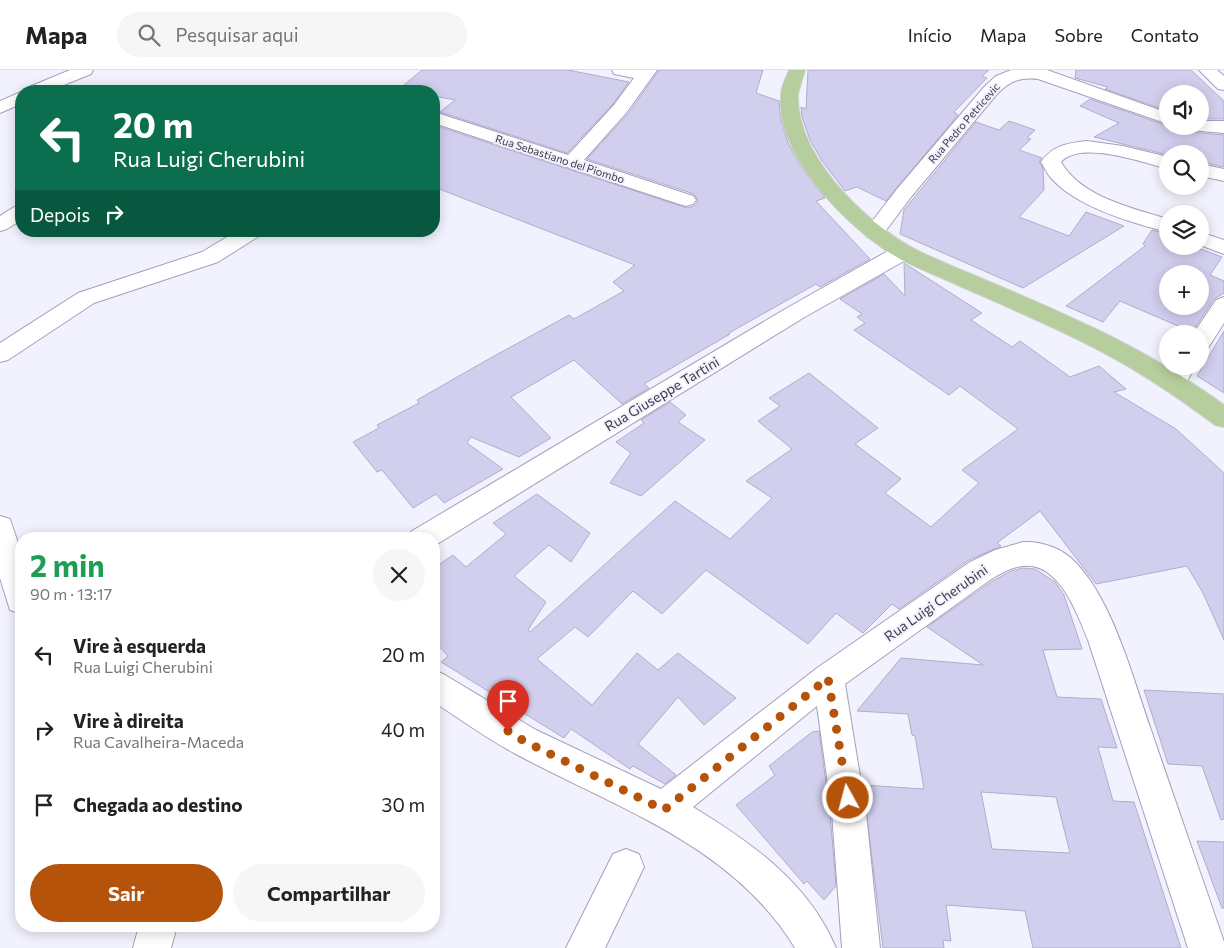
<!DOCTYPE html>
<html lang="pt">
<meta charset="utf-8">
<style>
body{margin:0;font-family:Commissioner,sans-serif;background:#f6f6f6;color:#222;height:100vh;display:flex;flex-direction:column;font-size:19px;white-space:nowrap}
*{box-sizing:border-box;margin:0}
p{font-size:16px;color:#767676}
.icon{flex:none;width:28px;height:28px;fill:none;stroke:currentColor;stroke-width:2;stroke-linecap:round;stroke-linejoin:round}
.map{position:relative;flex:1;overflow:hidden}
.details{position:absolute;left:15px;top:462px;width:425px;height:400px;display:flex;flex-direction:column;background:#fff;border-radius:20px;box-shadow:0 2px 12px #0003}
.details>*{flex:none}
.hud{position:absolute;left:15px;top:15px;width:425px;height:152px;border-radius:20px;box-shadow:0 2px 12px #0003;background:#0b6e4f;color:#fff;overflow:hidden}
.tools{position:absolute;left:1159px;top:15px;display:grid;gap:10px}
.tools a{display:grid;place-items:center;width:50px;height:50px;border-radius:50%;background:#fff;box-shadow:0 2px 12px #0003;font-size:25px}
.pin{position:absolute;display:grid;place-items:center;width:42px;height:42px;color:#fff;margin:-51px -21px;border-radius:50% 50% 50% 0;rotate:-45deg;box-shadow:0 0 5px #0007}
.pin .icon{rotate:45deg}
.me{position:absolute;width:55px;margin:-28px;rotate:353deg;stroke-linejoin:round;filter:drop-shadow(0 0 4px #0008)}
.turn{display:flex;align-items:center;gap:18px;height:105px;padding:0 15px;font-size:22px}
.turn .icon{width:65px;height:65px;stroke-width:2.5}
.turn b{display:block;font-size:35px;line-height:42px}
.then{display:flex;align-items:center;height:48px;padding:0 15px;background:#0003;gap:10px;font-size:19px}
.round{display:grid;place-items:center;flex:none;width:52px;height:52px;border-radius:26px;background:#f6f6f6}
.overview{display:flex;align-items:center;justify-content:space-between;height:85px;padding:0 15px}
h1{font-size:30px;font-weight:700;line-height:38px;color:#1e9e55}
.button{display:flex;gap:10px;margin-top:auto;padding:10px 15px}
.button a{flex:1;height:58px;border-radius:30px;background:#b45309;color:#fff;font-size:20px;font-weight:700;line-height:58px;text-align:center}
.button a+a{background:#f6f6f6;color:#222}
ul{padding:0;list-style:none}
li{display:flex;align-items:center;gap:15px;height:75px;padding:0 15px}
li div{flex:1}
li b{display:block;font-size:19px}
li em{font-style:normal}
header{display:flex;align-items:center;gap:30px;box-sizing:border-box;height:70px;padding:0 25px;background:#fff;border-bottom:1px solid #e0e0e0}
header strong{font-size:24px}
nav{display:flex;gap:28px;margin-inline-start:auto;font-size:18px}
.search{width:350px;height:45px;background:#f6f6f6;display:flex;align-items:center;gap:12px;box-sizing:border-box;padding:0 18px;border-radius:28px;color:#767676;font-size:19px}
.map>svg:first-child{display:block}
.building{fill:#d1cfed;stroke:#afadcb;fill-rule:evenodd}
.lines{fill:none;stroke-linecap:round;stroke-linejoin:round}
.minor-casing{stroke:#a2a0bd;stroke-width:2}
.major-casing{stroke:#d0d0d3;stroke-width:2}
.minor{fill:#fff;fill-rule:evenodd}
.major{fill:#b6ce9d;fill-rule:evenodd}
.route{stroke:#b45309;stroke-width:9;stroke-dasharray:0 16.2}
.labels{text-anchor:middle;stroke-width:4;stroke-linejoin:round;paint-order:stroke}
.far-street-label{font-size:11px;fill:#3c3b47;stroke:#f2f2fe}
.street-label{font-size:14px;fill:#3c3b47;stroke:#f2f2fe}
</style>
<header>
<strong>Mapa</strong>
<div class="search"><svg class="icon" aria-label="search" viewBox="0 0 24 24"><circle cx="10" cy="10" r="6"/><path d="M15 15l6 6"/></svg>Pesquisar aqui</div>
<nav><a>Início</a><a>Mapa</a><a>Sobre</a><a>Contato</a></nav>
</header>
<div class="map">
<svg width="1224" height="878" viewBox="0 0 1224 878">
<rect width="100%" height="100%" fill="#f2f2fe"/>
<g class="building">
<polygon points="422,0 568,0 629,12 613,34 567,83 440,42 455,30 434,26 434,21 398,20"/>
<polygon points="659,0 763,0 756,23 779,31 781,49 788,73 801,96 825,128 816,131 870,189 820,217 816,214 729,263 730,264 644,314 649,318 622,334 574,290 511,327 551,368 519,387 471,367 467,373 503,399 444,433 436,424 413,438 382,400 377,402 353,372 379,358 377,355 419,333 417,330 487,290 569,245 574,249 624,221 613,212 635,195 434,117 434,55 687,138 694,136 698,131 694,124 587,89 628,44"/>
<polygon points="808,0 989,0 982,6 987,8 954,42 958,45 886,131 857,117 845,121 822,91 810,70 802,47 801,37 806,39"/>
<polygon points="1076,0 1191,0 1224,31 1224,49 1200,49 1200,24 1168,24 1168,41 1105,19 1108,17 1075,8"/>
<polygon points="1090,29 1168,56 1185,56 1190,62 1224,65 1224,97 1200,92 1200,84 1168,85 1094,67 1119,53 1080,36"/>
<polygon points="1009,51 1035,60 1027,68 1031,69 1019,80 1042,88 1039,92 1043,98 1044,120 1019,147 1069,166 1086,142 1124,156 1023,218 900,164 904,140 976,52 999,60"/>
<path d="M1152,160L1168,164V176H1193L1222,187L1210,205L1224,211V223L1214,229L1192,262L1120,231L1103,252L1066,236L1145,176L1143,174ZM1168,204H1200V236H1168Z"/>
<polygon points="904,193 982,243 971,250 1012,277 1020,271 1070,307 1099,296 1126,319 1114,322 1176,359 1224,403 1224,570 1203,523 1187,496 1096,514 1040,441 997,473 1001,476 969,490 899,539 892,534 863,563 836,543 808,574 706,500 662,544 633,521 588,567 575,557 537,589 592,635 637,583 658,600 678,583 736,628 704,655 678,627 638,674 676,705 665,714 633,696 630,699 571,659 564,668 441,592 448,586 434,571 434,498 453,485 466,497 506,464 493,453 537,424 590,463 571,492 549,475 514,506 546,532 528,560 530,562 675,431 730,469 772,428 746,411 792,379 758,351 780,336 769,328 809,303 878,358 855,374 901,409 885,423 931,457 979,413 962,400 1018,359 960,316 949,325 854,260 865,253 857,247 862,244 840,229 884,204 905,226"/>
<polygon points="1224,261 1224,323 1197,306"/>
<polygon points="670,332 686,345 678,352 705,370 641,426 610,413 631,383 616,372 644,353 641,350"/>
<path d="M1023,498L1035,499L1055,512L1064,525L1082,579L1043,580L1057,627L1101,629L1117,678L1098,677L1113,731L1134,732L1181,878H1033L1025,841L946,835L951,871L943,870L944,878H883L863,715L924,719L915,666L912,665L908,644L857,641L901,588L983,595L927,557L991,512L1011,501ZM981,722L1056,727L1070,783L992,779Z"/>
<polygon points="1144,620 1224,624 1224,749 1221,750 1202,696 1168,694"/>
<polygon points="819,661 830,743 836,816 824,830 807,811 804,814 736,735 775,705 769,696 812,662"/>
<polygon points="1197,771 1224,772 1224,838 1222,838"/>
</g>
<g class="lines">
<g class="minor-casing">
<g id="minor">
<polygon points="70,0 93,0 91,4 49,21 26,21 29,17"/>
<polygon points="612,0 657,0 626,43 584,90 693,126 696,130 693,134 686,136 679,134 434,53 434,42 568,85 614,35 634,8 614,4"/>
<path d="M1011,0H1047L1168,43V54L1038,9C1020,7 1010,11 997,24L911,127L881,167L874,168L867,167L864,162L897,119L985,16L996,6Z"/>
<polygon points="1199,0 1217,0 1224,6 1224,20 1218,19"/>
<polygon points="21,22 21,34 0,43 0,31"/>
<polygon points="1200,51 1224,51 1224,63 1190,60 1187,56 1200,56"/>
<path d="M1087,71L1123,76L1168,87V99C1142,92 1080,70 1061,92C1081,127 1132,138 1168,149V162C1132,153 1077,137 1052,109C1047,104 1045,98 1041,92C1053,75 1068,73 1087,71Z"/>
<polygon points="1200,94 1224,99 1224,111 1200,106"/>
<polygon points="21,135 21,150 7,159 0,161 0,146 14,137"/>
<polygon points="237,161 262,161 259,166 218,192 94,233 8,290 0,292 0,273 78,223 202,182"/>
<polygon points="1200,162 1224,170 1224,184 1200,175"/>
<polygon points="903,175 911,177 914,182 911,187 803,248 434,476 434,469 408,469 412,461 787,238 895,177"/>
<polygon points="1224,227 1224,253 1208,278 1200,280 1200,264 1193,264 1216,230"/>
<polygon points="1171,296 1196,296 1182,319 1173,322 1164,319 1161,313"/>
<polygon points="0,446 10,449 21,482 21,544 10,540 0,508"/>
<path d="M1023,472C1043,471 1064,479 1077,494C1114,534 1133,609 1151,660C1175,731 1200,801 1224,872V878H1188L1088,570C1077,543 1059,492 1023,496C1011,497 1000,504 990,510L845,614L866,743L880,878H842L832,743L817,636L693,737C752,773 809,813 836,878H795C732,774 615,738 514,683C486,668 460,649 434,632V600L445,605L536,660L661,719L817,598L970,492L995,480Z"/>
<polygon points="626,779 639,784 644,797 605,878 566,878 613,784"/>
<polygon points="139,856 177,856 171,878 133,878"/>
</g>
</g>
<g class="major-casing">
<path id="major" d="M789,0H805C803,8 799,17 798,25C796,85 863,150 911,177C929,187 948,194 966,202C1007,219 1047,236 1087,255C1135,277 1181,304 1224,335V357L1215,355C1174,324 1133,297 1087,274C1043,252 998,233 953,213C934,204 913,197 895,186C847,157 776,86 781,25C781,17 786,8 789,0Z"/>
</g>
<use href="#minor" class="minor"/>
<use href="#major" class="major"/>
</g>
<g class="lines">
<polyline class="route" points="508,661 524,671 664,740 828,608 848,728"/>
</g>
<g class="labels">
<g class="far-street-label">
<text transform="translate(964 53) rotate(-49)" y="4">Rua Pedro Petricevic</text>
<text transform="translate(560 89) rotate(18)" y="4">Rua Sebastiano del Piombo</text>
</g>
<g class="street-label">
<text transform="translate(662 324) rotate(-31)" y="5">Rua Giuseppe Tartini</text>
<text transform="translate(936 533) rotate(-35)" y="5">Rua Luigi Cherubini</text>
</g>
</g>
</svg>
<div class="tools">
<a><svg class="icon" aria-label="sound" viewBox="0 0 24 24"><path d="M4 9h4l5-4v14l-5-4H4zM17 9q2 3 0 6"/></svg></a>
<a><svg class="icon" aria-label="search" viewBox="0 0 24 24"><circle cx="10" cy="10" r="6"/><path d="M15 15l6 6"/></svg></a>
<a><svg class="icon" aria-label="layers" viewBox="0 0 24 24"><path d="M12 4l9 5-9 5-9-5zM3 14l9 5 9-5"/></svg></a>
<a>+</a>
<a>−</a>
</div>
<div class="pin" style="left:508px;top:661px;background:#d93025"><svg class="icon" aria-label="arrive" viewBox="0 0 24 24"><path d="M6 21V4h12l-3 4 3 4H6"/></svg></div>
<svg class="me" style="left:848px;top:728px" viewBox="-20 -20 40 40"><circle r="17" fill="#b45309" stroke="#fff" stroke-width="3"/><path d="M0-11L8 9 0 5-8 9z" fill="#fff"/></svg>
<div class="hud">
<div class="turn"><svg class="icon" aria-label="left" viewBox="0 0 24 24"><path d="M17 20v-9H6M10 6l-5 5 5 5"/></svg><div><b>20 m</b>Rua Luigi Cherubini</div></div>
<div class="then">Depois<svg class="icon" aria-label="right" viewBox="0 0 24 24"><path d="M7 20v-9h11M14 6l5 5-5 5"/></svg></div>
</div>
<section class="details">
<div class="overview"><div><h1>2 min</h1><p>90 m · 13:17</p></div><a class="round"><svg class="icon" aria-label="close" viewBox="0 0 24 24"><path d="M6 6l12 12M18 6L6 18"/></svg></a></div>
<ul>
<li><svg class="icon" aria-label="left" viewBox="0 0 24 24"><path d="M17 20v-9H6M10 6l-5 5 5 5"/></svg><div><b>Vire à esquerda</b><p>Rua Luigi Cherubini</p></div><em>20 m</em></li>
<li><svg class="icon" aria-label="right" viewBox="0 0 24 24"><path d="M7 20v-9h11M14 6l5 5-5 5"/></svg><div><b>Vire à direita</b><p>Rua Cavalheira-Maceda</p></div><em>40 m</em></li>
<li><svg class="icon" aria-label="arrive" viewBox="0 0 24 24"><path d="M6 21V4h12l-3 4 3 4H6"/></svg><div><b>Chegada ao destino</b></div><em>30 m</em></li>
</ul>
<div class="button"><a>Sair</a><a>Compartilhar</a></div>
</section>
</div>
